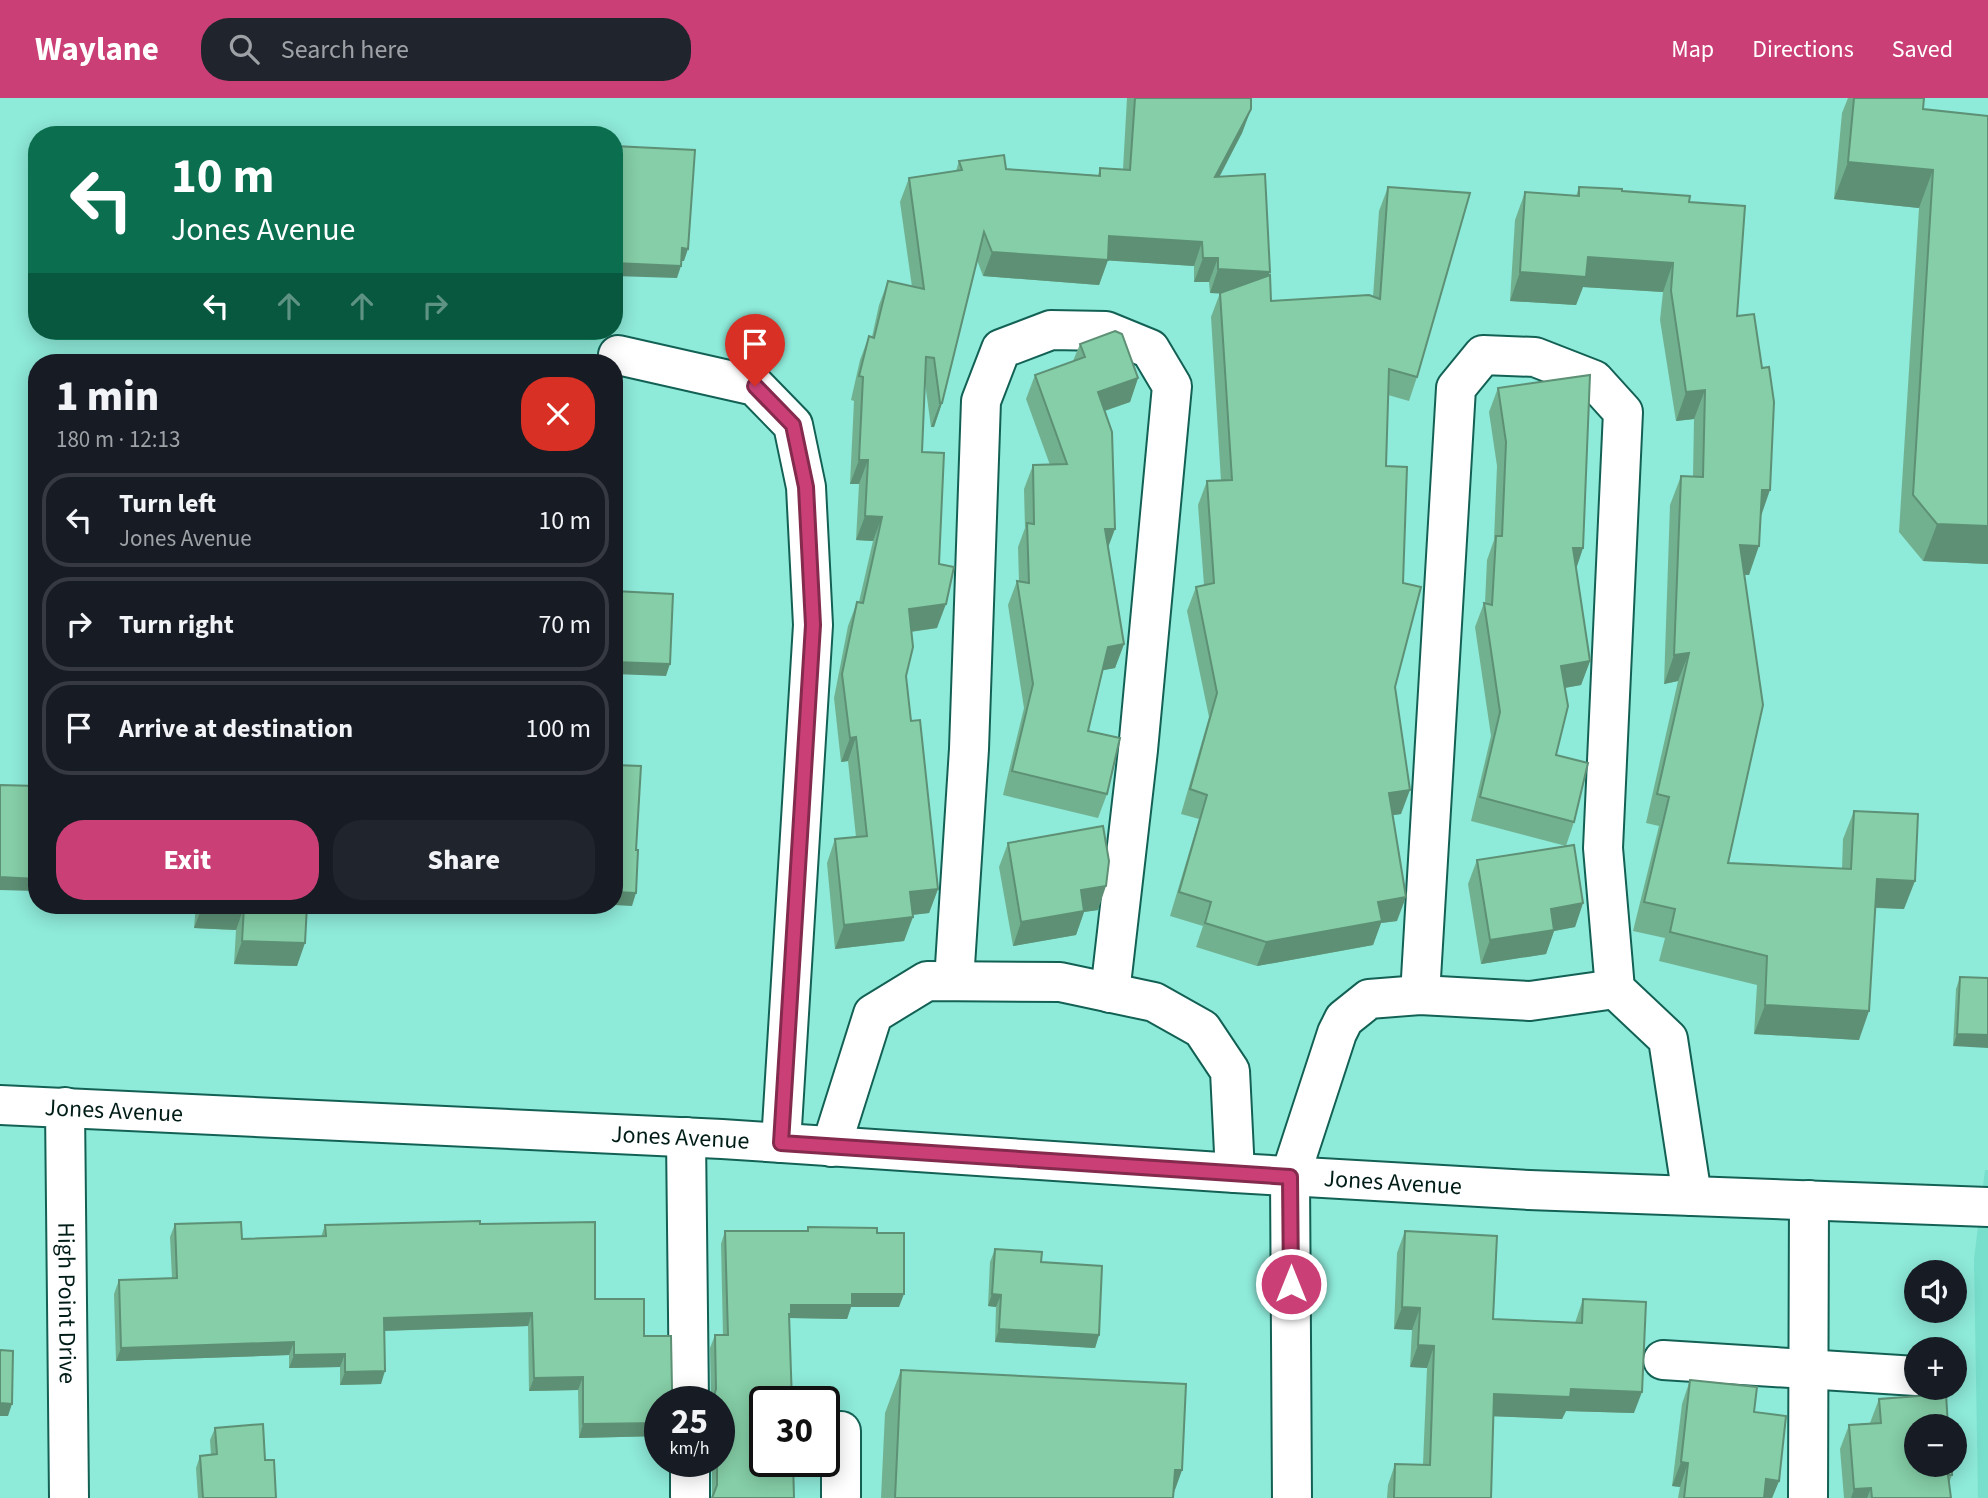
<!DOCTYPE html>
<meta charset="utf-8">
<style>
body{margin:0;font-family:"Source Sans 3",sans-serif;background:#20242c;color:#f1f3f6;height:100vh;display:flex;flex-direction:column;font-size:26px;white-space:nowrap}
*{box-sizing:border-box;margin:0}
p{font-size:23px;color:#9ea1a6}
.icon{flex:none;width:38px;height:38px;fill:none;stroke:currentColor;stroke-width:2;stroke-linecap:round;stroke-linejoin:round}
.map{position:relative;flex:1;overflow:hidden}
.drawer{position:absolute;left:28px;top:256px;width:595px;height:560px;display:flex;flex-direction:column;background:#171b24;border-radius:28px;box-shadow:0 4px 18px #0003}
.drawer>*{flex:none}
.top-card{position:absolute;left:28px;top:28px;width:595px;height:214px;border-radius:28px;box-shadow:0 4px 18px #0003;background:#0b6e4f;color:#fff;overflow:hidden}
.fabs{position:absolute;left:1904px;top:1162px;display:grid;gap:14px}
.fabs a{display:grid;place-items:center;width:63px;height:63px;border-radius:50%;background:#171b24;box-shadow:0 4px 18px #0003;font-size:35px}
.speed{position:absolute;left:644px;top:1288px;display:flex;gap:14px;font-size:35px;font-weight:700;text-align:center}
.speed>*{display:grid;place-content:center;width:91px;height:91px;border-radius:50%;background:#171b24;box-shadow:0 4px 18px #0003;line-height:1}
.speed small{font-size:18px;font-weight:400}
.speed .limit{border:4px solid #111;border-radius:10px;background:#fff;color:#111}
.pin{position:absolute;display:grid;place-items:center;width:60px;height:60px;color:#fff;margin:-72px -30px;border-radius:50% 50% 50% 0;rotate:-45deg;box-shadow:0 0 7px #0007}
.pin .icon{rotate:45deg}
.me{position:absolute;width:77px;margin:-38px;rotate:0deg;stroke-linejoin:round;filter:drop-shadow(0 0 5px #0008)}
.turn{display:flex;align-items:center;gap:24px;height:147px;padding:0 28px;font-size:32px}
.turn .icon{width:91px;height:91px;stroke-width:2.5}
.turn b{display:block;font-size:49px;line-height:60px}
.lanes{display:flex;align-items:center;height:66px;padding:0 28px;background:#0003;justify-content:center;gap:35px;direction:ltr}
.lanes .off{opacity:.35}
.round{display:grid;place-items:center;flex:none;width:74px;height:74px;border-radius:28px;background:#20242c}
.overview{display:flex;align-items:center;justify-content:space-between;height:119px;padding:0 28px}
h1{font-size:42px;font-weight:800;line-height:52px}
.primary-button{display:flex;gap:14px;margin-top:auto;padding:14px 28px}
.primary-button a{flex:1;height:80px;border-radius:28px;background:#ca4076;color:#fff;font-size:28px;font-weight:800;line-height:80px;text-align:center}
.primary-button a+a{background:#20242c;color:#f1f3f6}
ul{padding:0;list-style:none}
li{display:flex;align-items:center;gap:21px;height:94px;margin:0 14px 10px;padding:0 14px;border:4px solid #363941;border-radius:28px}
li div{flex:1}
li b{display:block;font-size:26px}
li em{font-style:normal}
header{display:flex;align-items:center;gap:42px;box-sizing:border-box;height:98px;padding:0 35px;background:#ca4076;color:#fff}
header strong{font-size:33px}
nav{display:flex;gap:38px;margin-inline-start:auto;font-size:24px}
.search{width:490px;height:63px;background:#20242c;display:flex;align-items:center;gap:18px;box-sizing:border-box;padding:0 24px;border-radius:28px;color:#9ea1a6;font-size:26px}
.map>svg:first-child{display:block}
.built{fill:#78dfcc}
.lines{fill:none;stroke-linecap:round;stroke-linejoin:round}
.minor-casing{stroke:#136155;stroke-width:42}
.minor{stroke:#fff;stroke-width:38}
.wall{fill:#72b190}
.shaded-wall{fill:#5d9075}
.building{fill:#85cea7;stroke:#5d9075;stroke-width:2}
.route-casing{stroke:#832a4d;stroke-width:18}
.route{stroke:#ca4076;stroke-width:12}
.labels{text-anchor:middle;stroke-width:7;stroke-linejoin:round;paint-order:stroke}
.street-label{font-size:24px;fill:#001c17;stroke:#8eead9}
</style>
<header>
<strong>Waylane</strong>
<div class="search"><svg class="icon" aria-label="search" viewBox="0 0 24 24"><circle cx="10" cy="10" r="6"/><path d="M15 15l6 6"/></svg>Search here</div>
<nav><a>Map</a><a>Directions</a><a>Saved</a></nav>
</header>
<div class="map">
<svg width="1988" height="1400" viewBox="0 0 1988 1400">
<rect width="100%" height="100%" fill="#8eead9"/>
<polygon class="built" points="1985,1072 1988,1072 1988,1400 1978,1400 1974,1161"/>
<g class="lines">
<g class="minor-casing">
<g id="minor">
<polyline points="618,257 755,288 793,327 806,389 813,527 781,1045"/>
<polyline points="954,883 969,651 981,303 1001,251 1051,232 1106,233 1150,251 1172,288 1138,652 1110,895"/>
<polyline points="1420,897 1456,290 1483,257 1535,259 1594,282 1623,314 1603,750 1615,891 1668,941 1692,1098"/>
<path id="s1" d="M0,1007L722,1041L1235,1075L1529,1092L1988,1109"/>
<path id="s2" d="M65,1009L69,1400"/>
<polyline points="686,1039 689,1304"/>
<polyline points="831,1049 873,916 927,883 1060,884 1154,904 1202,931 1230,973 1235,1075"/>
<polyline points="1663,1262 1916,1278"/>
<polyline points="690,1363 690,1400"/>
<polyline points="841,1400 841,1333"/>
<polyline points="1292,1400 1290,1079 1337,935 1344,921 1369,901 1420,897 1530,903 1615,891"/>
<polyline points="1808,1400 1809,1102"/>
</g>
</g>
<use href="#minor" class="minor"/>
</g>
<g class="wall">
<polygon points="1127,0 1251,0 1251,11 1242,35 1219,78 1269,177 1271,203 1373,199 1379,113 1388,89 1417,279 1409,303 1388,297 1386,368 1401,716 1393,717 1397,823 1381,825 1373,847 1257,868 1196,849 1203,828 1170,818 1199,721 1181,716 1209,619 1187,513 1196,489 1204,487 1198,407 1207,383 1221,383 1211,219 1220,195 1210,195 1209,184 1194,184 1194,168 1108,162 1099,187 983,178 977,162 942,305 934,329 931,329 925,285 922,354 939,466 937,530 911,534 906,578 911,623 938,791 929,815 913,817 904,843 835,851 827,765 835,741 856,739 848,663 841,664 834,600 848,528 857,504 859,504 873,443 856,442 859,386 850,386 854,303 851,302 860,262 869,238 872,239 879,207 888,183 912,189 900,104 909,80 956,73 959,63 1006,71 1098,77 1100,70 1123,71"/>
<polygon points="1848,0 1924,0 1923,11 1988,18 1988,466 1923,463 1899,434 1919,110 1834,101 1842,15"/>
<polygon points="1579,89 1622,93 1689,104 1737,218 1761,418 1749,477 1744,476 1728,765 1842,771 1843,741 1854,713 1904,811 1875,810 1859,942 1754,936 1757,887 1659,863 1665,840 1633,833 1659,728 1646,725 1678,583 1664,586 1670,407 1681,378 1693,378 1694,321 1676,323 1660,222 1663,194 1583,189 1576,207 1510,203 1515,122 1525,94 1576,98"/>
<polygon points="1080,246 1138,280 1130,304 1105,313 1108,449 1124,546 1115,570 1103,572 1088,633 1107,696 1098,720 1003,697 1024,610 1008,507 1017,483 1019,483 1018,449 1025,430 1024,391 1033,367 1050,367 1026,301 1035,277 1073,263"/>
<polygon points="1498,290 1583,450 1576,471 1590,563 1581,587 1565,590 1556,657 1574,724 1566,748 1471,723 1491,638 1475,529 1484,505 1485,505 1487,462 1494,442 1497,368 1489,314"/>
<polygon points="1008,745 1098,812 1084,814 1076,837 1013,848 999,769"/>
<polygon points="1477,762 1583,805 1575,829 1554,833 1546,856 1481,866 1468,786"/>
<polygon points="196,807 307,807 297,868 234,866 236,832 194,830"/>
<polygon points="1960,879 1988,880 1953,948 1956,891"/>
<polygon points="175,1126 242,1141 321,1139 325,1127 480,1126 595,1201 644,1238 660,1304 660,1338 579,1340 578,1292 529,1293 528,1228 384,1233 381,1286 340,1287 340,1269 289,1270 289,1257 116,1263 114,1196 119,1182 172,1180 170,1139"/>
<polygon points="808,1129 877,1135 899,1209 851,1209 847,1221 790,1220 712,1400 712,1363 719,1363 711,1304 710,1250 715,1237 723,1237 721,1146 725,1133 807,1133"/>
<polygon points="1405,1133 1493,1221 1575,1225 1583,1201 1634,1315 1566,1313 1562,1321 1493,1318 1491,1400 1387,1400 1388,1387 1395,1366 1423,1366 1427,1270 1410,1269 1412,1232 1394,1231 1397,1155"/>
<polygon points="995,1151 1041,1164 1099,1237 1095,1250 995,1244 996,1209 988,1208 990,1164"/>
<polygon points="901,1272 1182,1372 1173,1397 1173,1400 881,1400 885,1315"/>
<polygon points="1690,1282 1754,1314 1779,1383 1772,1400 1678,1400 1680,1389 1672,1388 1682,1306"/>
<polygon points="1879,1301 1952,1377 1949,1385 1951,1400 1844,1400 1840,1351 1849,1327 1870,1325"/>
<polygon points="215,1330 265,1362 276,1400 198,1400 196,1370 200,1358 211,1357 210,1342"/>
</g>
<g class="shaded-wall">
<polygon points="1251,11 1242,35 1207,103 1215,79"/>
<polygon points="1848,64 1933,72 1919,110 1834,101"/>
<polygon points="1109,138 1202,144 1194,168 1100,162"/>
<polygon points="682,150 688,151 684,163 678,163"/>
<polygon points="992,154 1108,162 1099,187 983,178"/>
<polygon points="1588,159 1673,165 1663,194 1583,189 1576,207 1510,203 1520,174"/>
<polygon points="1203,160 1218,160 1209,184 1194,184"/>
<polygon points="614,165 681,168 677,180 614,178"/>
<polygon points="1218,171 1270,174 1261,198 1210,195"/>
<polygon points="1138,280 1130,304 1089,318 1098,294"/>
<polygon points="1705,292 1694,321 1676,323 1686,294"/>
<polygon points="940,305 942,305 934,329 931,329"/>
<polygon points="859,362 868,362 859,386 850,386"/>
<polygon points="1762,392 1770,392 1760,421"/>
<polygon points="865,418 882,419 873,443 856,442"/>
<polygon points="1937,426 1988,428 1988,466 1923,463"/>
<polygon points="1105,431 1115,431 1106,455"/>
<polygon points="1740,447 1759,448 1749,477 1730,476"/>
<polygon points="1573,450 1583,450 1575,474"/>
<polygon points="946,506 937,530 900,535 909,511"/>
<polygon points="1124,546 1115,570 1099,573 1108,549"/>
<polygon points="1689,555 1678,583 1664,586 1674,557"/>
<polygon points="1590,563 1581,587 1552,592 1561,568"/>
<polygon points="614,564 670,566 666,578 614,576"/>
<polygon points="856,639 848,663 841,664 850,640"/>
<polygon points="1410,692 1401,716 1380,719 1389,695"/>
<polygon points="0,779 37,781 37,789 35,793 0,792"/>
<polygon points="1877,781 1915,783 1904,811 1866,809"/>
<polygon points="1106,788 1098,812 1084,814 1076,837 1013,848 1021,824 1081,792"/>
<polygon points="938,791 929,815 901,818 910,794"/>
<polygon points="614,794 636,795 632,808 614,807"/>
<polygon points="1406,799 1397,823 1381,825 1373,847 1257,868 1266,844 1378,804"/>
<polygon points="1583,805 1575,829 1554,833 1546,856 1481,866 1490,842 1551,811"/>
<polygon points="203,807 244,809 236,832 194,830"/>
<polygon points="913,819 904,843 835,851 844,827"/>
<polygon points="242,843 305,845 297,868 234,866"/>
<polygon points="1765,907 1869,913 1859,942 1754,936"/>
<polygon points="1957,936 1988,937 1988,950 1953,948"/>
<polygon points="852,1196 904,1196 899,1209 851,1209 847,1221 790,1220 787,1229 791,1207"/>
<polygon points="992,1196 1001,1197 996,1209 988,1208"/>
<polygon points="1402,1209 1420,1210 1412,1232 1394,1231"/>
<polygon points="532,1215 528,1228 379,1233 384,1220"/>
<polygon points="999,1231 1099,1237 1095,1250 995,1244"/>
<polygon points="294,1244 289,1257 116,1263 121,1250"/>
<polygon points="1418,1247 1434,1248 1427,1270 1410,1269"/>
<polygon points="345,1256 340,1269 289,1270 294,1257"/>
<polygon points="385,1273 381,1286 340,1287 345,1274"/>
<polygon points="583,1279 578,1292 529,1293 534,1280"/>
<polygon points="1571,1291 1642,1294 1634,1315 1566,1313 1562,1321 1486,1318 1494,1296"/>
<polygon points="0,1305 12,1306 8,1318 0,1318"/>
<polygon points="660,1325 660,1338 579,1340 583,1326"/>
<polygon points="1681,1364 1688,1365 1680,1389 1672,1388"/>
<polygon points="1175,1372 1182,1372 1172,1400"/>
<polygon points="1766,1381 1779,1383 1772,1400 1760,1400"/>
<polygon points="1871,1390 1867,1400 1851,1400 1854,1391"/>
</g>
<g class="building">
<polygon points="1135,0 1251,0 1251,11 1215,79 1265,76 1270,174 1218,171 1218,160 1203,160 1202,144 1109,138 1108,162 992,154 984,134 942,305 940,305 934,260 926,259 922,354 944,355 939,466 954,469 946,506 909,511 913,549 906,578 911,623 920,622 938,791 910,794 913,819 844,827 835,741 867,738 856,639 850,640 842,576 857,504 863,505 882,419 865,418 868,362 859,362 863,279 859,278 869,238 874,240 888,183 924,191 909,80 962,72 959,63 1004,57 1006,71 1100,78 1100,70 1130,72"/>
<polygon points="1854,0 1924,0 1923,11 1988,18 1988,428 1937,426 1913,397 1933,72 1848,64"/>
<polygon points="614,48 695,52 688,151 682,150 681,168 614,165"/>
<polygon points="1388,89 1470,95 1417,279 1389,271 1386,368 1407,369 1403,485 1421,489 1395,589 1410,692 1389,695 1406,799 1378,804 1382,823 1266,844 1205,825 1211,804 1179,794 1207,697 1190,691 1217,595 1196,489 1214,485 1207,383 1232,382 1220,195 1270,177 1271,203 1369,197 1380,201"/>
<polygon points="1579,89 1622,91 1622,93 1690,98 1689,104 1745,108 1737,218 1754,216 1762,270 1769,269 1774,304 1770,392 1762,392 1759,448 1740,447 1763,607 1728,765 1851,771 1854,713 1918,716 1915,783 1877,781 1869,913 1765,907 1767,858 1670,834 1675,811 1644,804 1669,699 1657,696 1689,555 1674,557 1681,378 1703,379 1705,292 1686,294 1671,193 1673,165 1588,159 1586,179 1520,174 1525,94 1579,98"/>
<polygon points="1115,233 1122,236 1138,280 1098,294 1112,334 1115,431 1105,431 1124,546 1108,549 1088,633 1120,640 1107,696 1012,673 1033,586 1017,483 1029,485 1027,425 1034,426 1033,367 1067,366 1035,277 1085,259 1080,246"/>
<polygon points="1590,277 1583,450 1573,450 1590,563 1561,568 1568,608 1556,657 1588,665 1574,724 1480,699 1500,614 1484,505 1492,507 1496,438 1502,438 1506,344 1498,290"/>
<polygon points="614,493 673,496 670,566 614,564"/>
<polygon points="614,667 641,668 636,752 638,752 636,795 614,794"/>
<polygon points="0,687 37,688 37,781 0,779"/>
<polygon points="1103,728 1109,763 1106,788 1081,792 1084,813 1021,824 1008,745"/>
<polygon points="1574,747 1583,805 1551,811 1554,832 1490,842 1477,762"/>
<polygon points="203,807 307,807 305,845 242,843 244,809"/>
<polygon points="1960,879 1988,880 1988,937 1957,936"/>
<polygon points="480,1123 480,1126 595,1124 595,1201 644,1201 644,1238 671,1238 672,1291 675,1301 677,1304 660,1304 660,1325 583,1326 583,1279 534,1280 532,1215 384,1220 385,1273 345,1274 345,1256 294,1257 294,1244 121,1250 119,1182 177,1180 175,1126 241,1124 242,1141 326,1138 325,1127"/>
<polygon points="808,1129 877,1130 877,1135 904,1135 904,1196 852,1196 852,1207 791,1207 791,1216 789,1216 792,1304 765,1304 765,1363 793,1363 794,1400 712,1400 717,1387 717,1363 719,1363 719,1304 711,1304 713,1301 716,1291 715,1237 728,1237 725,1133 808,1133"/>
<polygon points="1405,1133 1497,1138 1493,1221 1582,1225 1583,1201 1646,1204 1642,1294 1571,1291 1570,1299 1494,1296 1491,1400 1394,1400 1395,1366 1430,1367 1434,1248 1418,1247 1420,1210 1402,1209"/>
<polygon points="995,1151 1042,1154 1041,1164 1102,1168 1099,1237 999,1231 1001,1197 992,1196"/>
<polygon points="0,1252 13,1253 12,1306 0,1305"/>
<polygon points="901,1272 1186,1286 1182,1372 1175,1372 1173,1400 895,1400"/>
<polygon points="1690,1282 1757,1289 1754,1314 1786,1318 1779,1383 1766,1381 1764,1400 1684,1400 1688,1365 1681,1364"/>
<polygon points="1946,1296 1948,1328 1916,1328 1916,1367 1952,1367 1952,1377 1948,1377 1951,1400 1872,1400 1871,1390 1854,1391 1849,1327 1881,1325 1879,1301"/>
<polygon points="263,1326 265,1362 274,1362 276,1400 203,1400 200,1358 217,1356 215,1330"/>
</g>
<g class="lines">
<g class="route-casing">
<polyline id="route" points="755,288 793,327 806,389 813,527 781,1045 1290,1079 1291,1186"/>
</g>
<use href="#route" class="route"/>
</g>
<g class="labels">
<g class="street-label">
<text dy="8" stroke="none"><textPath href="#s1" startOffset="114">Jones Avenue</textPath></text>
<text dy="8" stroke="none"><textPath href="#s1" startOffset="681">Jones Avenue</textPath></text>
<text dy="8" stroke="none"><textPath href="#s1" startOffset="1395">Jones Avenue</textPath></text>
<text dy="8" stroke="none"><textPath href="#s2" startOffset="196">High Point Drive</textPath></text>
</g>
</g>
</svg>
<div class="fabs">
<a><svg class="icon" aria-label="sound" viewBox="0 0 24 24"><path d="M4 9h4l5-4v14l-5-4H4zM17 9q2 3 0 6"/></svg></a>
<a>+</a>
<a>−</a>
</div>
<div class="speed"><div>25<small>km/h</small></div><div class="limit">30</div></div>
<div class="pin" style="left:755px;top:288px;background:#d93025"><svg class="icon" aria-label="arrive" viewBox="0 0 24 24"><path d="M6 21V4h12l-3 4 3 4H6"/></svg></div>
<svg class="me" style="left:1291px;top:1186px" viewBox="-20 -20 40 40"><circle r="17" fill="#ca4076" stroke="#fff" stroke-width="3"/><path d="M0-11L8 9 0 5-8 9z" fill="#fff"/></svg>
<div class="top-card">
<div class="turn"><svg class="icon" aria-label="left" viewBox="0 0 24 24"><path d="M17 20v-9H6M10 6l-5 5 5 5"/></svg><div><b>10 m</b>Jones Avenue</div></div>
<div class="lanes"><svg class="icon" aria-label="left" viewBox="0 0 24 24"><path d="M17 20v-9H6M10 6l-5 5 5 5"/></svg><svg class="icon off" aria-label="ahead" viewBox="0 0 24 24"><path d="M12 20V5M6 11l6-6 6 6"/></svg><svg class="icon off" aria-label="ahead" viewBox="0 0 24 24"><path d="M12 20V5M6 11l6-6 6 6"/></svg><svg class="icon off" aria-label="right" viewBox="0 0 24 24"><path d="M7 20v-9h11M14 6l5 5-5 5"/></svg></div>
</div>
<section class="drawer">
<div class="overview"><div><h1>1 min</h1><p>180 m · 12:13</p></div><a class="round" style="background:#d93025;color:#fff"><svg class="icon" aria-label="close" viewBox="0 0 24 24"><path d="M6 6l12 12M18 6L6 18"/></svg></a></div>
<ul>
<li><svg class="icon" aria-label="left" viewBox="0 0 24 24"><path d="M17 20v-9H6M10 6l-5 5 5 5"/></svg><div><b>Turn left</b><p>Jones Avenue</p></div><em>10 m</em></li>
<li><svg class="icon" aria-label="right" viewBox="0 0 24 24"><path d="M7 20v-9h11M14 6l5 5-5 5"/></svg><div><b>Turn right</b></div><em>70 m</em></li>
<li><svg class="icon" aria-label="arrive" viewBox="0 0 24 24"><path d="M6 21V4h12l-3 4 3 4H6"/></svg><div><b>Arrive at destination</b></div><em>100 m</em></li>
</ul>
<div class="primary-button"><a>Exit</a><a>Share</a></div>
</section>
</div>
